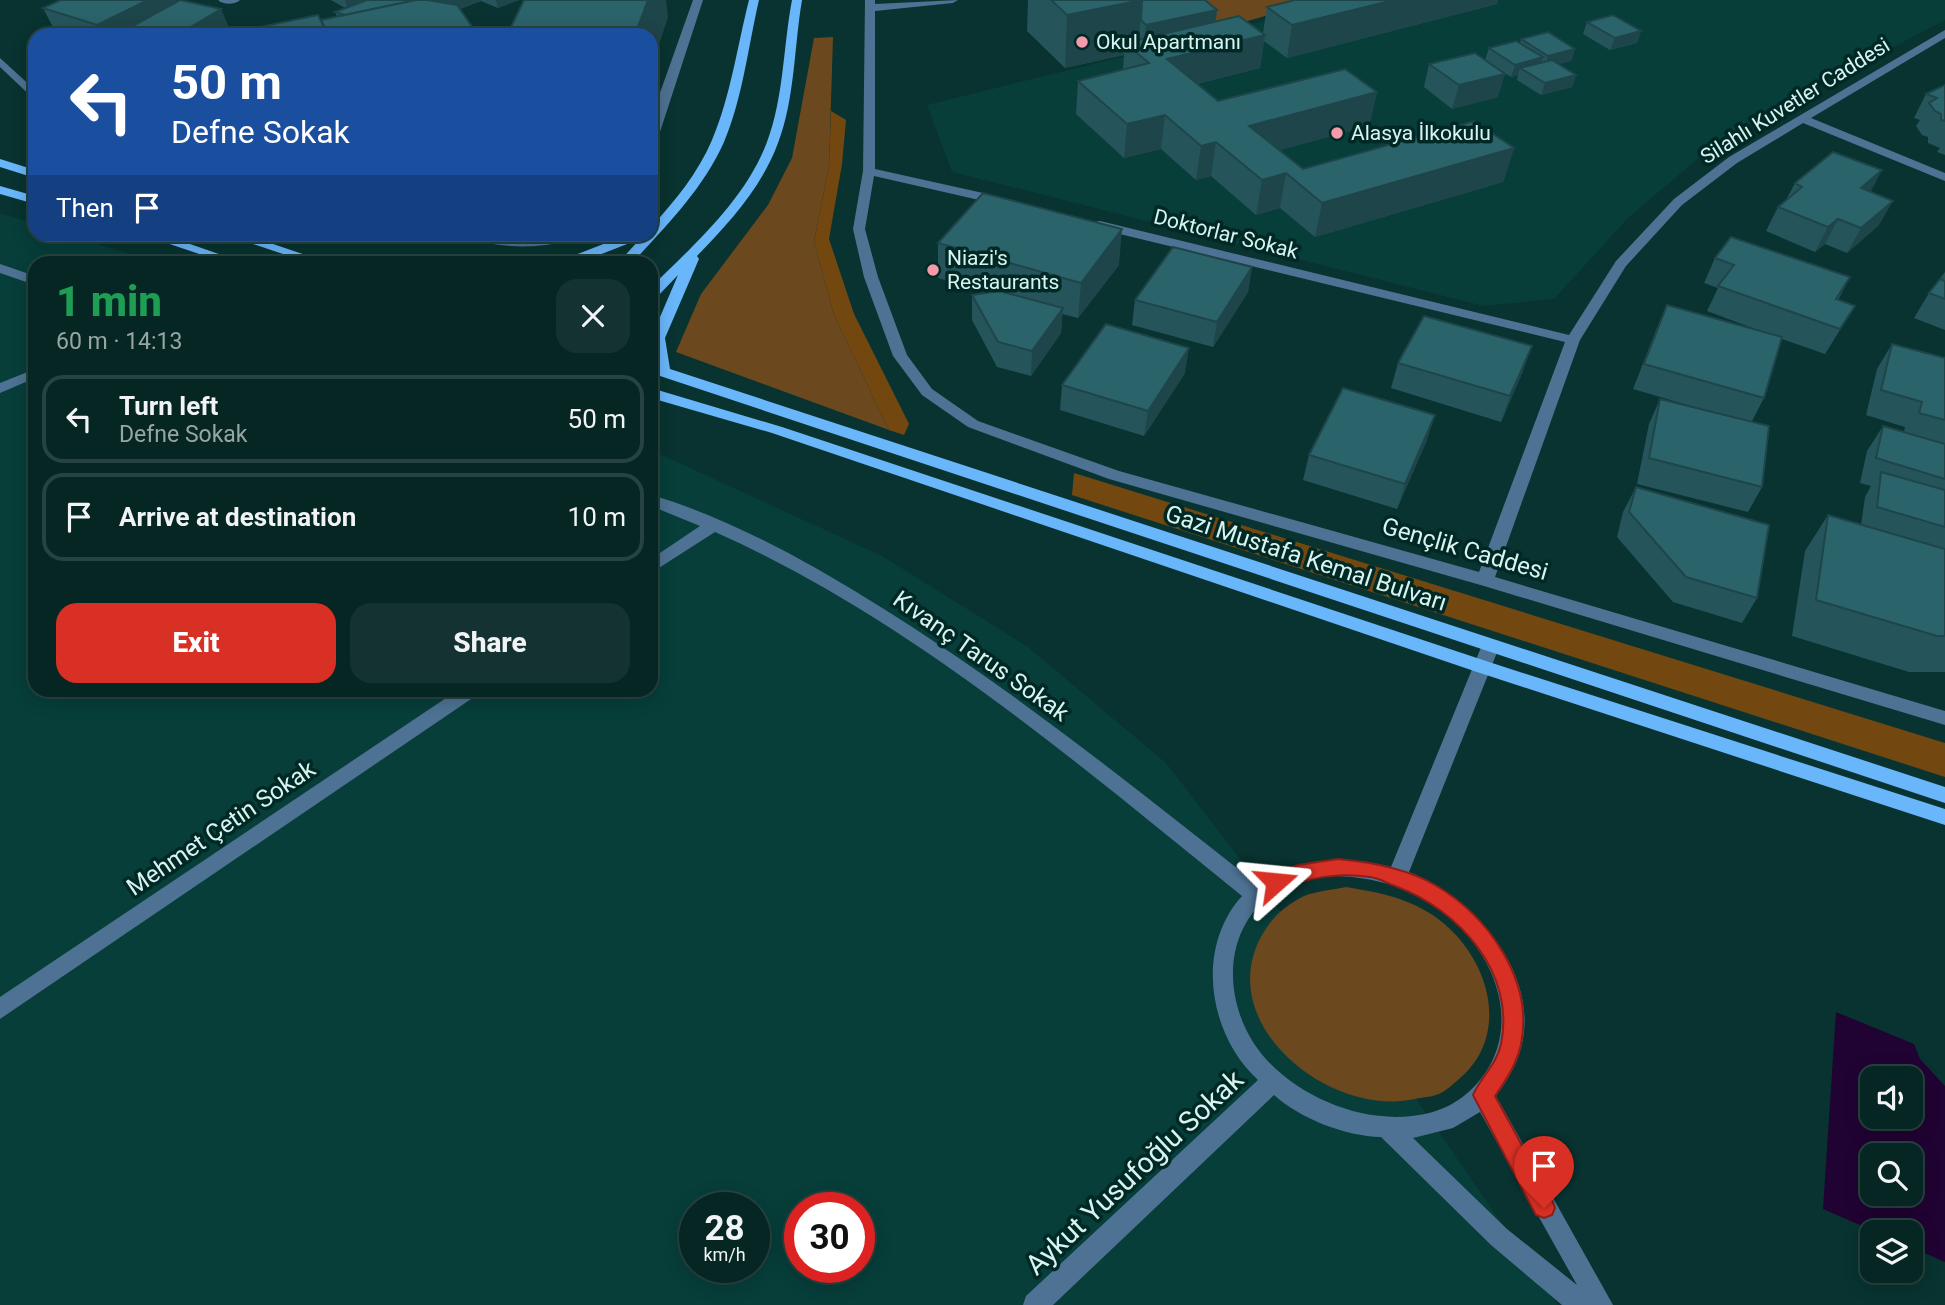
<!DOCTYPE html>
<meta charset="utf-8">
<style>
body{margin:0;font-family:Roboto,sans-serif;background:#143231;color:#f1f3f6;height:100vh;display:flex;flex-direction:column;font-size:26px;white-space:nowrap}
*{box-sizing:border-box;margin:0}
p{font-size:23px;color:#98a5a6}
.icon{flex:none;width:38px;height:38px;fill:none;stroke:currentColor;stroke-width:2;stroke-linecap:round;stroke-linejoin:round}
.map{position:relative;flex:1;overflow:hidden}
.sheet{position:absolute;left:28px;top:256px;width:630px;height:441px;display:flex;flex-direction:column;background:#062624;border-radius:21px;box-shadow:0 4px 18px #0003,0 0 0 2px #274341}
.sheet>*{flex:none}
.hud{position:absolute;left:28px;top:28px;width:630px;height:214px;border-radius:21px;box-shadow:0 4px 18px #0003,0 0 0 2px #274341;background:#1a4fa0;color:#fff;overflow:hidden}
.buttons{position:absolute;left:1860px;top:1066px;display:grid;gap:14px}
.buttons a{display:grid;place-items:center;width:63px;height:63px;border-radius:14px;background:#062624;box-shadow:0 4px 18px #0003,0 0 0 2px #274341;font-size:35px}
.speed{position:absolute;left:679px;top:1192px;display:flex;gap:14px;font-size:35px;font-weight:700;text-align:center}
.speed>*{display:grid;place-content:center;width:91px;height:91px;border-radius:50%;background:#062624;box-shadow:0 4px 18px #0003,0 0 0 2px #274341;line-height:1}
.speed small{font-size:18px;font-weight:400}
.speed .limit{border:10px solid #d22;background:#fff;color:#111}
.pin{position:absolute;display:grid;place-items:center;width:60px;height:60px;color:#fff;margin:-72px -30px;border-radius:50% 50% 50% 0;rotate:-45deg;box-shadow:0 0 7px #0007}
.pin .icon{rotate:45deg}
.me{position:absolute;width:77px;margin:-38px;rotate:72deg;stroke-linejoin:round;filter:drop-shadow(0 0 5px #0008)}
.turn{display:flex;align-items:center;gap:24px;height:147px;padding:0 28px;font-size:32px}
.turn .icon{width:91px;height:91px;stroke-width:2.5}
.turn b{display:block;font-size:49px;line-height:60px}
.then{display:flex;align-items:center;height:66px;padding:0 28px;background:#0003;gap:14px;font-size:26px}
.round{display:grid;place-items:center;flex:none;width:74px;height:74px;border-radius:21px;background:#143231}
.head{display:flex;align-items:center;justify-content:space-between;height:119px;padding:0 28px}
h1{font-size:42px;font-weight:800;line-height:52px;color:#1e9e55}
.cta{display:flex;gap:14px;margin-top:auto;padding:14px 28px}
.cta a{flex:1;height:80px;border-radius:21px;background:#d93025;color:#fff;font-size:28px;font-weight:800;line-height:80px;text-align:center}
.cta a+a{background:#143231;color:#f1f3f6}
ul{padding:0;list-style:none}
li{display:flex;align-items:center;gap:21px;height:88px;margin:0 14px 10px;padding:0 14px;border:4px solid #274341;border-radius:21px}
li div{flex:1}
li b{display:block;font-size:26px}
li em{font-style:normal}
.map>svg:first-child{display:block}
.built{fill:#073e3a;fill-rule:evenodd}
.green{fill:#6b481e}
.forest{fill:#734810}
.water{fill:#200332;fill-rule:evenodd}
.lines{fill:none;stroke-linecap:round;stroke-linejoin:round}
.minor{fill:#4e7293;fill-rule:evenodd}
.major{fill:#6ab6fb;fill-rule:evenodd}
.wall{fill:#25555b}
.shaded-wall{fill:#1e454a}
.building{fill:#2b636a;stroke:#1e454a;stroke-width:2}
.route{fill:#d93025;stroke:#8d1f18;stroke-width:2}
.poi-dot{fill:#f39aab;stroke:#002926;stroke-width:2.5}
.labels{text-anchor:middle;stroke-width:7;stroke-linejoin:round;paint-order:stroke}
.far-poi-label{font-size:21px;fill:#d9f4f0;stroke:#002926;text-anchor:start}
.far-street-label{font-size:21px;fill:#d9f4f0;stroke:#002926}
.street-label{font-size:24px;fill:#d9f4f0;stroke:#002926}
.near-street-label{font-size:28px;fill:#d9f4f0;stroke:#002926}
</style>
<div class="map">
<svg width="1945" height="1305" viewBox="0 0 1945 1305">
<rect width="100%" height="100%" fill="#083330"/>
<g class="built">
<polygon points="1336,0 1945,0 1945,20 1772,111 1701,156 1627,219 1554,299 1484,306 952,172 927,105 1235,29"/>
<path d="M0,213L35,224V234L68,235L155,262H35V690H651V450L882,556L1028,647L1166,763L1341,990L1558,1305H0ZM695,1208H754V1267H695ZM800,1208H859V1267H800Z"/>
</g>
<g class="green">
<polygon points="1172,0 1320,0 1220,29"/>
<polygon points="833,37 829,166 814,242 834,315 889,430 676,352 701,294 768,205 792,158 814,38"/>
<path d="M1346,887C1377,892 1404,897 1431,914C1487,950 1515,1033 1458,1080C1453,1084 1447,1090 1441,1093C1434,1097 1423,1097 1415,1099C1330,1118 1212,1024 1262,935C1272,917 1286,905 1304,896C1316,891 1333,890 1346,887Z"/>
</g>
<g class="forest">
<polygon points="831,111 846,120 842,164 829,239 854,314 909,424 904,435 889,430 834,315 814,242 829,166"/>
<polygon points="1074,473 1945,743 1945,777 1072,495"/>
</g>
<path class="water" d="M1836,1012L1914,1044L1920,1059L1945,1086V1262L1911,1247V1232H1876L1823,1209ZM1872,1078H1911V1116H1872ZM1872,1155H1911V1194H1872Z"/>
<g class="lines">
<g class="minor">
<path d="M218,0H240C235,5 223,5 218,0Z"/>
<polygon points="693,0 703,0 657,141 651,145 651,118"/>
<polygon points="865,0 875,0 875,4 958,0 953,3 875,11 875,169 1001,197 1007,201 1001,205 874,176 865,229 878,277 907,355 932,389 978,421 1119,471 1479,572 1565,342 1095,228 1095,222 1100,221 1569,335 1616,261 1674,199 1729,157 1945,30 1945,38 1811,118 1945,173 1945,181 1803,123 1737,163 1682,205 1626,266 1580,340 1495,577 1945,711 1945,725 1484,586 1109,479 968,427 922,395 893,356 864,277 853,229 863,171"/>
<polygon points="0,58 35,90 35,100 0,67"/>
<path d="M464,234L522,238L580,234C557,251 487,250 464,234Z"/>
<polygon points="0,264 35,276 35,285 0,273"/>
<polygon points="35,369 35,378 0,393 0,383"/>
<path d="M651,495C722,515 803,559 866,598C1004,682 1130,784 1257,884C1298,857 1345,855 1391,867L1482,645L1485,640H1497L1500,645L1409,872C1474,897 1541,974 1521,1048C1517,1065 1506,1082 1496,1096L1613,1305H1562L1491,1245L1381,1137C1345,1136 1301,1119 1274,1095L1053,1305H1023L1026,1296L1258,1080C1208,1034 1195,948 1242,896C1077,763 910,619 715,532L651,573V559L700,526L651,506ZM1338,876C1374,878 1407,886 1437,907C1492,946 1526,1023 1480,1080C1462,1102 1440,1113 1412,1116C1359,1122 1300,1097 1265,1058C1215,1001 1221,905 1301,881C1313,877 1326,877 1338,876ZM1480,1112L1577,1285L1507,1229L1413,1138L1453,1128Z"/>
<polygon points="458,690 480,690 477,695 0,1019 0,997"/>
</g>
<g class="major">
<path d="M749,0H759C748,47 743,97 724,142C703,189 667,225 633,262H619L640,239L581,262H564L565,259L629,234H651V227C675,201 698,173 712,140C731,95 737,47 749,0Z"/>
<path d="M792,0H802C794,47 795,99 778,143C762,187 729,223 697,256L699,259L665,338L670,369L1945,787V803L651,373V364L655,365L651,338L678,275L656,298L651,299V287C694,245 745,200 767,142C784,97 783,47 792,0Z"/>
<polygon points="0,159 35,170 35,178 0,167"/>
<polygon points="0,186 35,196 35,204 0,194"/>
<polygon points="140,234 161,234 242,262 223,262"/>
<polygon points="223,234 244,234 326,262 307,262"/>
<polygon points="651,388 782,427 1489,662 1945,809 1945,825 1477,672 772,433 651,398"/>
</g>
</g>
<g class="wall">
<polygon points="61,0 176,0 176,2 231,32 227,34 321,20 337,17 335,12 345,8 331,0 519,0 498,8 481,1 460,9 226,34 153,35 67,35 55,31 43,8"/>
<polygon points="1028,0 1205,0 1217,10 1215,22 1263,33 1267,7 1295,0 1498,0 1497,4 1287,58 1264,41 1260,68 1197,84 1218,101 1377,92 1369,126 1279,150 1303,169 1514,148 1503,182 1315,237 1280,208 1256,215 1211,176 1196,180 1161,149 1124,158 1076,114 1078,81 1123,70 1124,55 1065,68 1027,31"/>
<polygon points="1587,22 1641,31 1637,43 1610,50 1583,34"/>
<polygon points="1521,39 1575,49 1571,61 1559,64 1576,75 1572,87 1541,95 1517,80 1518,75 1511,77 1485,60 1489,48 1520,43"/>
<polygon points="1429,64 1498,97 1452,109 1424,87"/>
<polygon points="1945,85 1945,155 1937,152 1940,148 1928,143 1928,137 1922,135 1916,126 1920,120 1914,118 1926,94"/>
<polygon points="1795,183 1870,192 1879,225 1847,253 1825,244 1815,252 1766,231 1778,207 1786,200"/>
<polygon points="938,243 1119,265 1078,318 1062,314 1061,333 1031,376 997,367 972,320 972,295 989,293 938,278"/>
<polygon points="1715,258 1850,277 1838,300 1840,330 1825,354 1782,339 1764,398 1752,421 1762,487 1748,512 1637,484 1649,424 1660,399 1708,411 1633,389 1656,330 1667,305 1763,332 1707,311 1718,288 1704,283"/>
<polygon points="1252,267 1248,292 1213,347 1132,325 1135,300"/>
<polygon points="1945,272 1945,330 1914,318 1929,293"/>
<polygon points="1892,344 1945,358 1945,672 1909,672 1792,636 1805,551 1828,515 1861,525 1865,497 1871,486 1860,483 1867,451 1883,426 1904,432 1905,427 1866,415 1877,369"/>
<polygon points="1398,363 1523,371 1501,422 1391,388"/>
<polygon points="1185,373 1144,436 1060,410 1062,385"/>
<polygon points="1427,440 1397,509 1303,480 1309,455"/>
<polygon points="1636,487 1757,598 1742,623 1673,602 1617,537 1623,512"/>
</g>
<g class="shaded-wall">
<polygon points="148,0 176,0 180,11 127,29 130,35 102,35 97,25"/>
<polygon points="345,0 376,0 348,10"/>
<polygon points="419,0 481,0 481,1 393,35"/>
<polygon points="496,0 519,0 498,8"/>
<polygon points="648,0 666,0 668,17 651,69 651,35 635,35"/>
<polygon points="1142,0 1138,52 1125,43 1124,55 1065,68 1067,15"/>
<polygon points="1394,0 1498,0 1497,4 1287,58 1292,25"/>
<polygon points="221,9 231,32 225,35 177,35"/>
<polygon points="1217,10 1214,32 1143,47 1146,25"/>
<polygon points="1641,31 1637,43 1610,50 1615,38"/>
<polygon points="1265,35 1260,68 1163,92 1167,59"/>
<polygon points="1575,49 1571,61 1544,68 1548,56"/>
<polygon points="1543,57 1539,69 1520,68 1518,75 1511,77 1515,65"/>
<polygon points="1505,74 1498,97 1452,109 1459,85"/>
<polygon points="1576,75 1572,87 1541,95 1545,83"/>
<polygon points="1377,92 1369,126 1244,160 1249,126"/>
<polygon points="1165,115 1161,149 1124,158 1127,124"/>
<polygon points="1216,142 1211,176 1196,180 1201,146"/>
<polygon points="1514,148 1503,182 1315,237 1322,203"/>
<polygon points="1882,170 1869,195 1861,188"/>
<polygon points="1286,173 1280,208 1256,215 1262,180"/>
<polygon points="1893,201 1879,225 1847,253 1861,228"/>
<polygon points="1838,219 1825,244 1815,252 1828,227"/>
<polygon points="1122,229 1119,265 1078,318 1081,283"/>
<polygon points="1252,267 1248,292 1213,347 1217,322"/>
<polygon points="1063,308 1061,333 1031,376 1032,351"/>
<polygon points="1532,346 1523,371 1501,422 1510,396"/>
<polygon points="1189,348 1185,373 1144,436 1148,411"/>
<polygon points="1435,415 1427,440 1397,509 1405,484"/>
</g>
<g class="building">
<polygon points="61,0 148,0 97,25 43,8"/>
<polygon points="180,0 221,9 177,35 153,35 127,29"/>
<polygon points="367,0 416,0 345,15 335,12"/>
<polygon points="416,0 427,0 457,5 478,35 328,35 321,20"/>
<polygon points="524,0 648,0 635,35 507,35"/>
<polygon points="1051,0 1142,0 1067,15"/>
<polygon points="1142,0 1205,0 1217,10 1146,25 1141,20"/>
<polygon points="1295,0 1394,0 1292,25 1267,7"/>
<polygon points="318,15 328,35 226,34"/>
<polygon points="1613,15 1641,31 1615,38 1587,22"/>
<polygon points="1239,16 1265,35 1167,59 1218,101 1345,69 1377,92 1249,126 1303,169 1474,121 1514,148 1322,203 1286,173 1262,180 1216,142 1201,146 1165,115 1127,124 1078,81 1149,63 1125,43"/>
<polygon points="1548,32 1575,49 1548,56 1521,39"/>
<polygon points="1516,41 1543,57 1515,65 1489,48"/>
<polygon points="1475,53 1505,74 1459,85 1429,64"/>
<polygon points="1552,60 1576,75 1545,83 1520,68"/>
<polygon points="1945,85 1945,121 1941,120 1941,114 1935,111 1929,103 1937,98 1926,94"/>
<polygon points="1833,152 1882,170 1861,188 1893,201 1861,228 1838,219 1828,227 1778,207 1802,187 1795,183"/>
<polygon points="983,193 1122,229 1081,283 938,243"/>
<polygon points="1731,237 1850,277 1836,299 1855,306 1840,329 1718,286 1734,265 1715,258"/>
<polygon points="1173,247 1252,267 1217,322 1135,300"/>
<polygon points="1940,279 1945,281 1945,299 1929,293"/>
<polygon points="999,291 1063,308 1032,351 998,342 972,295"/>
<polygon points="1667,305 1782,337 1764,398 1644,364"/>
<polygon points="1424,316 1532,346 1510,396 1398,363"/>
<polygon points="1106,324 1189,348 1148,411 1062,385"/>
<polygon points="1892,344 1945,358 1945,420 1919,413 1922,402 1881,390"/>
<polygon points="1343,388 1435,415 1405,484 1309,455"/>
<polygon points="1660,399 1769,426 1762,487 1649,458"/>
<polygon points="1883,426 1945,444 1945,479 1876,458"/>
<polygon points="1881,472 1945,490 1945,527 1877,507"/>
<polygon points="1636,487 1769,525 1757,598 1686,577 1629,512"/>
<polygon points="1828,515 1945,549 1945,636 1937,636 1816,600"/>
</g>
<path class="route" d="M1338,859C1371,862 1406,868 1435,885C1488,916 1534,980 1521,1044C1517,1064 1506,1080 1495,1096L1552,1200L1555,1208L1552,1215L1544,1218L1536,1215L1473,1095C1481,1077 1497,1064 1501,1044C1516,972 1458,909 1395,886C1387,883 1379,878 1370,877C1336,872 1308,878 1276,890L1270,887L1267,882L1270,876L1298,865Z"/>
<g class="poi-dot">
<circle cx="1082" cy="42" r="7"/>
<circle cx="1337" cy="133" r="7"/>
<circle cx="933" cy="270" r="7"/>
</g>
<g class="labels">
<g class="far-poi-label">
<text x="1096" y="49">Okul Apartmanı</text>
<text x="1351" y="140">Alasya İlkokulu</text>
<text x="947" y="265">Niazi's<tspan x="947" dy="24">Restaurants</tspan></text>
</g>
<g class="far-street-label">
<text transform="translate(1795 101) rotate(-32)" y="7">Silahlı Kuvetler Caddesi</text>
<text transform="translate(1226 234) rotate(14)" y="7">Doktorlar Sokak</text>
</g>
<g class="street-label">
<text transform="translate(1465 549) rotate(16)" y="8">Gençlik Caddesi</text>
<text transform="translate(1306 558) rotate(18)" y="8">Gazi Mustafa Kemal Bulvarı</text>
<text transform="translate(981 656) rotate(35)" y="8">Kıvanç Tarus Sokak</text>
<text transform="translate(221 828) rotate(-34)" y="8">Mehmet Çetin Sokak</text>
</g>
<g class="near-street-label">
<text transform="translate(1134 1172) rotate(-43)" y="10">Aykut Yusufoğlu Sokak</text>
</g>
</g>
</svg>
<div class="buttons">
<a><svg class="icon" aria-label="sound" viewBox="0 0 24 24"><path d="M4 9h4l5-4v14l-5-4H4zM17 9q2 3 0 6"/></svg></a>
<a><svg class="icon" aria-label="search" viewBox="0 0 24 24"><circle cx="10" cy="10" r="6"/><path d="M15 15l6 6"/></svg></a>
<a><svg class="icon" aria-label="layers" viewBox="0 0 24 24"><path d="M12 4l9 5-9 5-9-5zM3 14l9 5 9-5"/></svg></a>
</div>
<div class="speed"><div>28<small>km/h</small></div><div class="limit">30</div></div>
<div class="pin" style="left:1544px;top:1208px;background:#d93025"><svg class="icon" aria-label="arrive" viewBox="0 0 24 24"><path d="M6 21V4h12l-3 4 3 4H6"/></svg></div>
<svg class="me" style="left:1276px;top:882px" viewBox="-20 -20 40 40"><path d="M0-17L14 15 0 8-14 15z" fill="#d93025" stroke="#fff" stroke-width="4"/></svg>
<div class="hud">
<div class="turn"><svg class="icon" aria-label="left" viewBox="0 0 24 24"><path d="M17 20v-9H6M10 6l-5 5 5 5"/></svg><div><b>50 m</b>Defne Sokak</div></div>
<div class="then">Then<svg class="icon" aria-label="arrive" viewBox="0 0 24 24"><path d="M6 21V4h12l-3 4 3 4H6"/></svg></div>
</div>
<section class="sheet">
<div class="head"><div><h1>1 min</h1><p>60 m · 14:13</p></div><a class="round"><svg class="icon" aria-label="close" viewBox="0 0 24 24"><path d="M6 6l12 12M18 6L6 18"/></svg></a></div>
<ul>
<li><svg class="icon" aria-label="left" viewBox="0 0 24 24"><path d="M17 20v-9H6M10 6l-5 5 5 5"/></svg><div><b>Turn left</b><p>Defne Sokak</p></div><em>50 m</em></li>
<li><svg class="icon" aria-label="arrive" viewBox="0 0 24 24"><path d="M6 21V4h12l-3 4 3 4H6"/></svg><div><b>Arrive at destination</b></div><em>10 m</em></li>
</ul>
<div class="cta"><a>Exit</a><a>Share</a></div>
</section>
</div>
